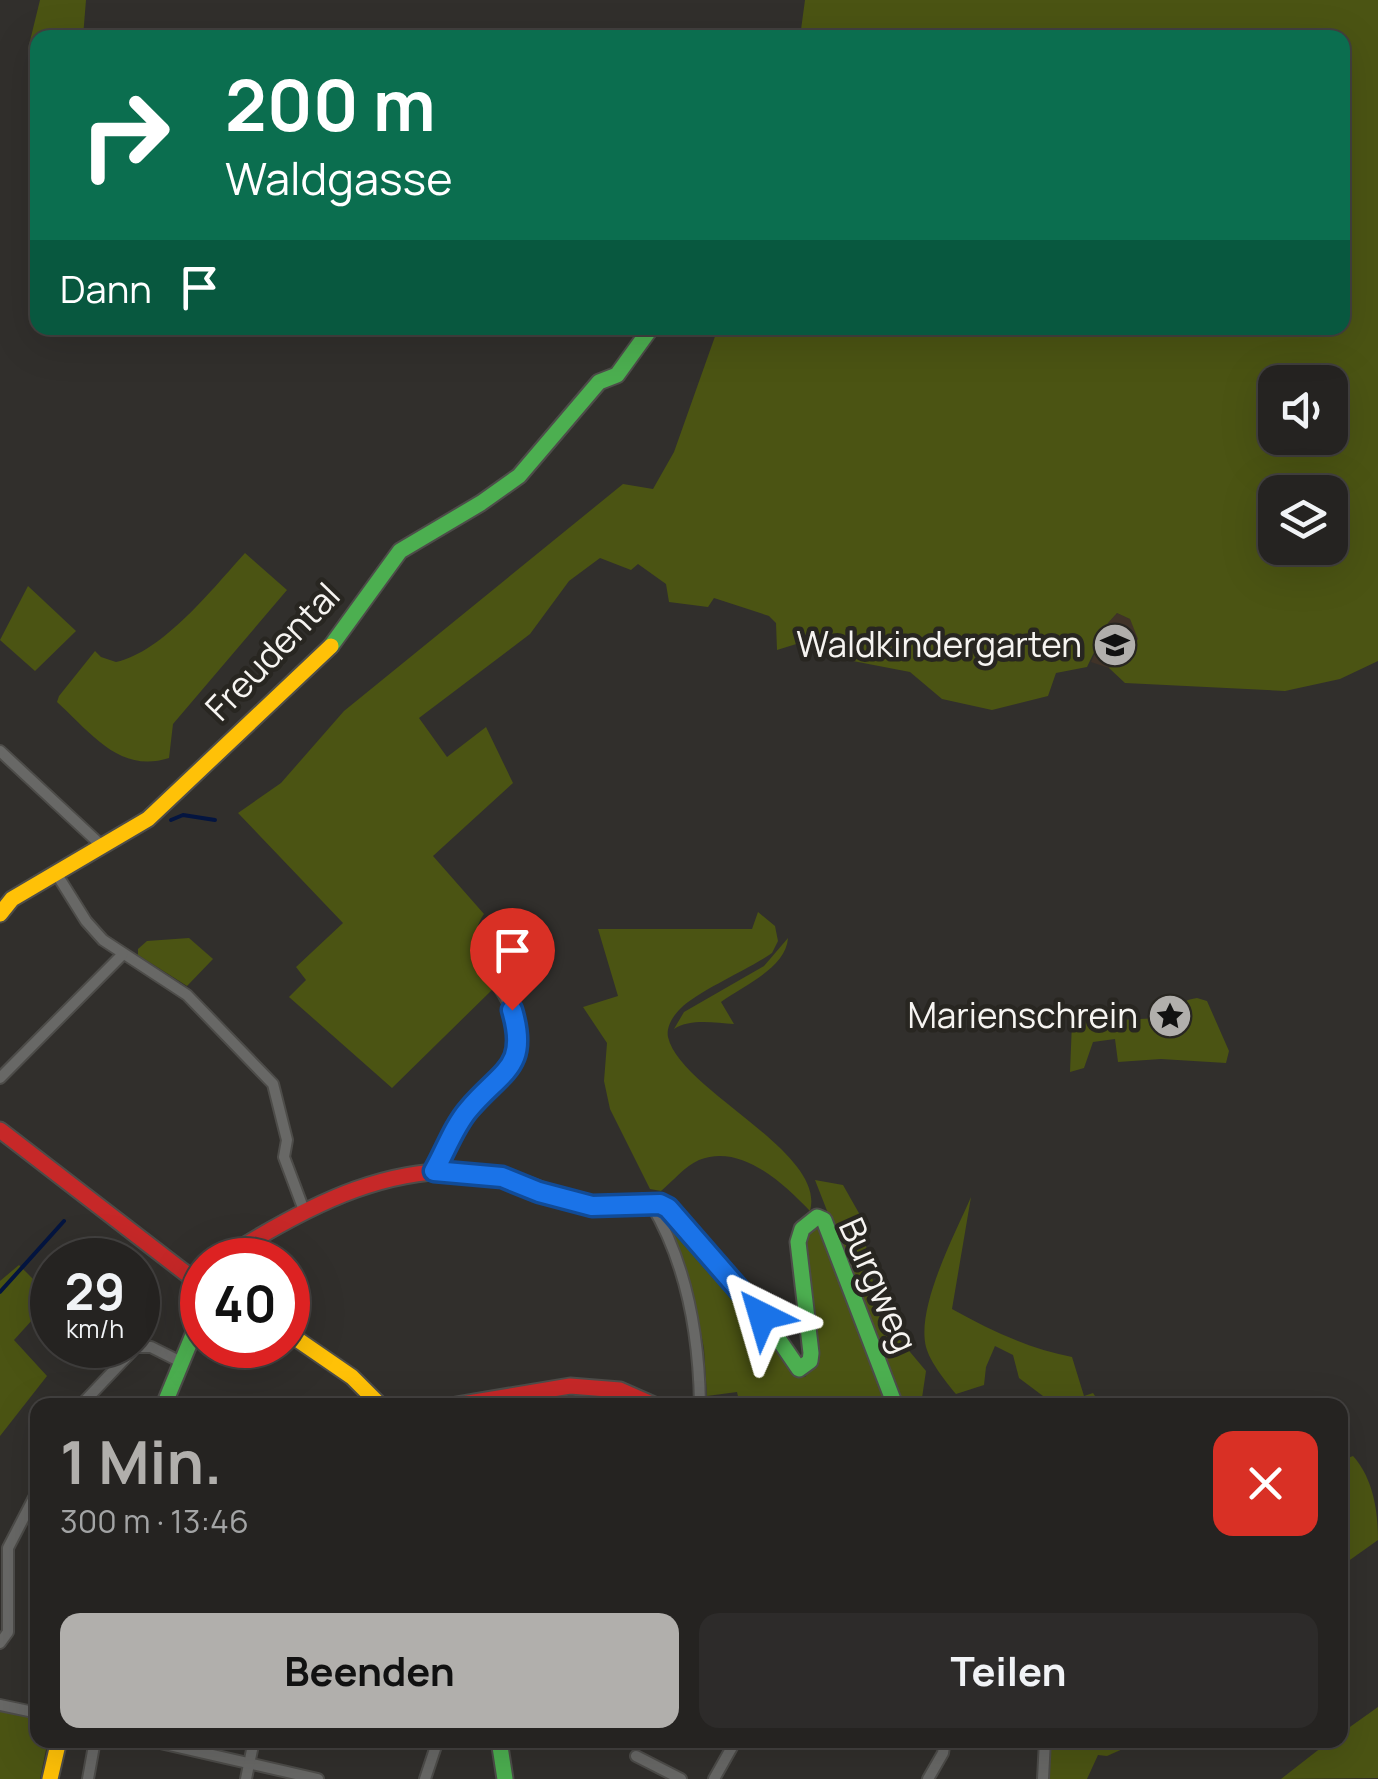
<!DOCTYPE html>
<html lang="de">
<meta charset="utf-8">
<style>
body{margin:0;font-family:Manrope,sans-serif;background:#2d2b2a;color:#f1f3f6;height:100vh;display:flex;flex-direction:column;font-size:38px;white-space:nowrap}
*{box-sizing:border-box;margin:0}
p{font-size:32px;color:#a3a4a5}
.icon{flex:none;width:55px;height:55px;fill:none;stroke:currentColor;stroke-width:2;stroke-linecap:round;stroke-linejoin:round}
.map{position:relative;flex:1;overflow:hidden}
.sheet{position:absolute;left:30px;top:1398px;width:1318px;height:350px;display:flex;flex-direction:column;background:#252321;border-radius:20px;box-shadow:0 10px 40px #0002,0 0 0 2px #42403f}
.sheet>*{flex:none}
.top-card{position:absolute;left:30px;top:30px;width:1320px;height:305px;border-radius:20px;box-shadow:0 10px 40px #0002,0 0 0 2px #42403f;background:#0b6e4f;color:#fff;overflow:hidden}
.controls{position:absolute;left:1258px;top:365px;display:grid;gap:20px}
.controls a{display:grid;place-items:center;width:90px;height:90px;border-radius:20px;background:#252321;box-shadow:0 10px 40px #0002,0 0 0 2px #42403f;font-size:50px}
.speed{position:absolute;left:30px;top:1238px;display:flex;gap:20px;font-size:50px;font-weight:700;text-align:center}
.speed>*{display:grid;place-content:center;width:130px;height:130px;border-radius:50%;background:#252321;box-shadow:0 10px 40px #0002,0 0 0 2px #42403f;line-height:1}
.speed small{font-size:25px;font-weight:400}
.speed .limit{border:15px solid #d22;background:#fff;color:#111}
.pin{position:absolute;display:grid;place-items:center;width:85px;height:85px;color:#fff;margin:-102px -42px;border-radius:50% 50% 50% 0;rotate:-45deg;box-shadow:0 0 10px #0007}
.pin .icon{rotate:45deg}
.me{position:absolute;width:110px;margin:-55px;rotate:320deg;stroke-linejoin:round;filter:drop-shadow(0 0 8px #0008)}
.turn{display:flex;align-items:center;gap:35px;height:210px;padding:0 30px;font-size:45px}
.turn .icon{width:130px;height:130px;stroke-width:2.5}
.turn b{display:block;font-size:70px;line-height:85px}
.then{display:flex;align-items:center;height:95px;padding:0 30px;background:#0003;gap:20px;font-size:38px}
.round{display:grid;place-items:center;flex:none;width:105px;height:105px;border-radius:20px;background:#2d2b2a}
.head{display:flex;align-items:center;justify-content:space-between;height:170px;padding:0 30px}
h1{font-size:60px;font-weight:700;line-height:75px;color:#b1afac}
.action{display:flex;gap:20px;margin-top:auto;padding:20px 30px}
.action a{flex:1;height:115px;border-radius:20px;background:#b1afac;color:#111;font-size:40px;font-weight:700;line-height:115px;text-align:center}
.action a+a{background:#2d2b2a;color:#f1f3f6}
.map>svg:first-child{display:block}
.education{fill:#403328}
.green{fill:#4b5413;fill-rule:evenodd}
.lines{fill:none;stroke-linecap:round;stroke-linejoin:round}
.stream{stroke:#041540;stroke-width:4}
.street-casing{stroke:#4d4c49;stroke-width:14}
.fast-casing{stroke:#4d4c49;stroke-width:19}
.slow-casing{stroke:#4d4c49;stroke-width:19}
.jam-casing{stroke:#4d4c49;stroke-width:19}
.street{stroke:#686866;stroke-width:10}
.fast{stroke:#4caf50;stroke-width:15}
.slow{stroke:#ffc107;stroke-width:15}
.jam{stroke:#c62828;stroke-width:15}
.route-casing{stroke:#114b97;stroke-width:25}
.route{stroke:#1a73e8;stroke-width:18}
.labels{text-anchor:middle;stroke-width:9;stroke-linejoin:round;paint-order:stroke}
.poi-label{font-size:35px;fill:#f6f4f1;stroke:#282621;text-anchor:end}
.street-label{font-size:35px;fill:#f6f4f1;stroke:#282621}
</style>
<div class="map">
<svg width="1378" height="1779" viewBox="0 0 1378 1779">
<rect width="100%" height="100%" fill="#312f2c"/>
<polygon class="education" points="1117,613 1130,619 1139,639 1109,668 1091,662 1108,623"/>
<g class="green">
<polygon points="40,0 86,0 83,37 38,38 37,52 28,49"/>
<path d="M805,0H1378V661L1340,679L1285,691L1125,683L1109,668L1138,639L1130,619L1117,613L1108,623L1087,667L1056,673L1048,696L992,710L942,699L910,672L832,657L806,641L777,650L776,623L769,616L714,598L708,607L669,602L666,584L638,564L631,570L600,558L569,581L530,634L419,718L447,757L486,727L513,783L433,856L484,914C466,941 477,964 495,987L392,1088L289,997L306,980L296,967L343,923L238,813L281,783L344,711L623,484L653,489L674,452L718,328H1342V38L800,37ZM1275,382H1330V438H1275ZM1275,492H1330V548H1275Z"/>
<path d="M245,553L287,590L173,724L169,758C120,774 91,733 57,702L59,696L95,651L101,657L116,662C163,652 214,587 245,553Z"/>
<polygon points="28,586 76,631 35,671 0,640"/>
<path d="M758,912L775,926L778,941L772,953C746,971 699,990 680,1009C673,1016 666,1027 668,1037C680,1090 827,1152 810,1211C783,1183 741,1143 699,1160C685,1166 673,1181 661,1191L650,1189L610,1109L604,1081L607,1043L583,1007L618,996L598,929H752Z"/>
<polygon points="189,938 213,959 187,986 138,955 138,949 147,941"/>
<path d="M788,938C786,968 743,986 721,1002L734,1024C715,1023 691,1018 674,1029L684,1012L764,966Z"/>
<path d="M1197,998L1207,1001L1229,1051L1226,1063L1161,1059L1118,1062L1115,1039L1093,1042L1084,1068L1070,1072L1072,1022L1162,1018C1178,1014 1175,1001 1197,998Z"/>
<polygon points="815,1180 843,1185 860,1215 883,1333 900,1340 926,1371 922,1398 915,1405 904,1405 901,1400"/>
<path d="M971,1197L952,1309C990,1330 1029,1349 1072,1357L1084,1396L1093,1393L1101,1405H1055L1019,1378L1013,1355L995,1346L986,1367L984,1385L956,1394C946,1382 930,1362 926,1347C916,1307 955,1234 971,1197Z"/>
<polygon points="662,1212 759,1320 799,1377 805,1377 816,1362 804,1238 815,1225 821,1226 890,1405 740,1405 737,1392 707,1396 704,1349 694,1295"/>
<polygon points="19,1265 52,1298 14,1340 47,1376 0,1436 0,1281"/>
<path d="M1353,1456C1373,1478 1378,1511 1378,1540L1340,1567V1461Z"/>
<polygon points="1378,1707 1378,1778 1281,1779 1331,1740 1340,1740 1340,1734"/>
<polygon points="0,1709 37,1719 38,1740 48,1740 40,1779 0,1779"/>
<polygon points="1075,1740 1143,1740 1107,1756 1098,1755 1087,1779 1048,1779 1049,1749"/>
</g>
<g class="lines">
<g class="stream">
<polyline points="171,820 183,815 215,820"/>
<polyline points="0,1292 64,1221"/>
</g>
<g class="street-casing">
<g id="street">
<polyline points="0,751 102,846"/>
<polyline points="56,873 86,921 103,940 187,995 273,1084 287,1140 284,1157 305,1213"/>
<polyline points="0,1078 123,954"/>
<path d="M434,1171C445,1151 454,1125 469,1108C511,1061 540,1052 499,987"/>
<path d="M651,1204C687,1264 699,1336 700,1405"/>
<polyline points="81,1405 136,1347 151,1347 179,1361"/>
<polyline points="0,1643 8,1632 8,1548 38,1490"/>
<polyline points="0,1705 38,1713"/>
<polyline points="147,1740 318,1779"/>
<polyline points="636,1756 681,1779"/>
<polyline points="88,1779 95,1740"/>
<polyline points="246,1779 254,1740"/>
<polyline points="425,1779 438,1740"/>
<polyline points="714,1779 736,1740"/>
<polyline points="928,1779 943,1753 945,1740"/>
<polyline points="1043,1779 1045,1740"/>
</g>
</g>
<g class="fast-casing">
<g id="fast">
<polyline points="331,646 400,551 481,503 519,476 599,382 617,375 651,328"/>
<polyline points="599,1207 660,1204 668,1208 762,1315 799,1369 810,1361 811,1353 798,1242 802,1229 817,1217 824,1220 895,1405"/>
<polyline points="164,1405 202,1313"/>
<polyline points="499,1740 505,1779"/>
</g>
</g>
<g class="slow-casing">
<g id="slow">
<polyline points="0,914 12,899 148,819 331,646"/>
<polyline points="288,1333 352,1377 380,1405"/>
<polyline points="50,1779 59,1740"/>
</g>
</g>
<g class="jam-casing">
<g id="jam">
<polyline points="0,1130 201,1285"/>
<path d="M221,1260C304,1207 402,1153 503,1177C536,1185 565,1203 599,1207"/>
<polyline points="456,1405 570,1386 620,1390 654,1405"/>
</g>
</g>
<use href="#street" class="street"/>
<use href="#fast" class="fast"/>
<use href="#slow" class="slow"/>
<use href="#jam" class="jam"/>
</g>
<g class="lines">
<g class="route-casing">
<path id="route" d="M512,1010C529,1068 502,1070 469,1109C454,1126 445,1152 434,1171L502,1177L539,1192L592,1206L660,1204L668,1208L762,1316"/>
</g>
<use href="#route" class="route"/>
</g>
<defs>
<g id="school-disc" transform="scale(2.25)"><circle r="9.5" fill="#b1afac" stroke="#282621"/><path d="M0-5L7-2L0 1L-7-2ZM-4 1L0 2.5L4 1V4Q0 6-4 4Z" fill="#111"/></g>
<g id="sight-disc" transform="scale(2.25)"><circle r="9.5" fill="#b1afac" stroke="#282621"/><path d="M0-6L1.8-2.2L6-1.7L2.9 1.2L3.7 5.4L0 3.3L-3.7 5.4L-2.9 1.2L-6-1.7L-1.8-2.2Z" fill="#111"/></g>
</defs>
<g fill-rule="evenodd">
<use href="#school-disc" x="1115" y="645"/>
<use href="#sight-disc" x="1170" y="1016"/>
</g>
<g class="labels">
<g class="poi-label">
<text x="1082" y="657">Waldkindergarten</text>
<text x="1138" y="1028">Marienschrein</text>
</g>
<g class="street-label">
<text transform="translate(273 652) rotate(-46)" y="12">Freudental</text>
<text transform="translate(878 1285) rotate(66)" y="12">Burgweg</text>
</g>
</g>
</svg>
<div class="controls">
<a><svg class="icon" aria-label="sound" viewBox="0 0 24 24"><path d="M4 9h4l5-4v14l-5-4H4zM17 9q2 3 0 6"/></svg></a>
<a><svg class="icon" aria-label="layers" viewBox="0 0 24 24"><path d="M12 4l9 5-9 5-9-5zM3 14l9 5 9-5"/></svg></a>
</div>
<div class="speed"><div>29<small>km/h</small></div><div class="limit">40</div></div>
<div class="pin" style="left:512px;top:1010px;background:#d93025"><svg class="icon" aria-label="arrive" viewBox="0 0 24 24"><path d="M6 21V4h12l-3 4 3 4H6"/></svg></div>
<svg class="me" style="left:762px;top:1316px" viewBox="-20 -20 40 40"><path d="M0-17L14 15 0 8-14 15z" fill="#1a73e8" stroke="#fff" stroke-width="4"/></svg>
<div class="top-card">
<div class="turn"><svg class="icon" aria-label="right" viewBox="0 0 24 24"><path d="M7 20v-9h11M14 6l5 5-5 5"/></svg><div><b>200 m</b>Waldgasse</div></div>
<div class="then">Dann<svg class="icon" aria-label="arrive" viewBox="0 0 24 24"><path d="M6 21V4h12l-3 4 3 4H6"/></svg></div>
</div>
<section class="sheet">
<div class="head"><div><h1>1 Min.</h1><p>300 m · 13:46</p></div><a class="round" style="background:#d93025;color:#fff"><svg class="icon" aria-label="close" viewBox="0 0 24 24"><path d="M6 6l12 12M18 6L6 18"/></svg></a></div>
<div class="action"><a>Beenden</a><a>Teilen</a></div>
</section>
</div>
